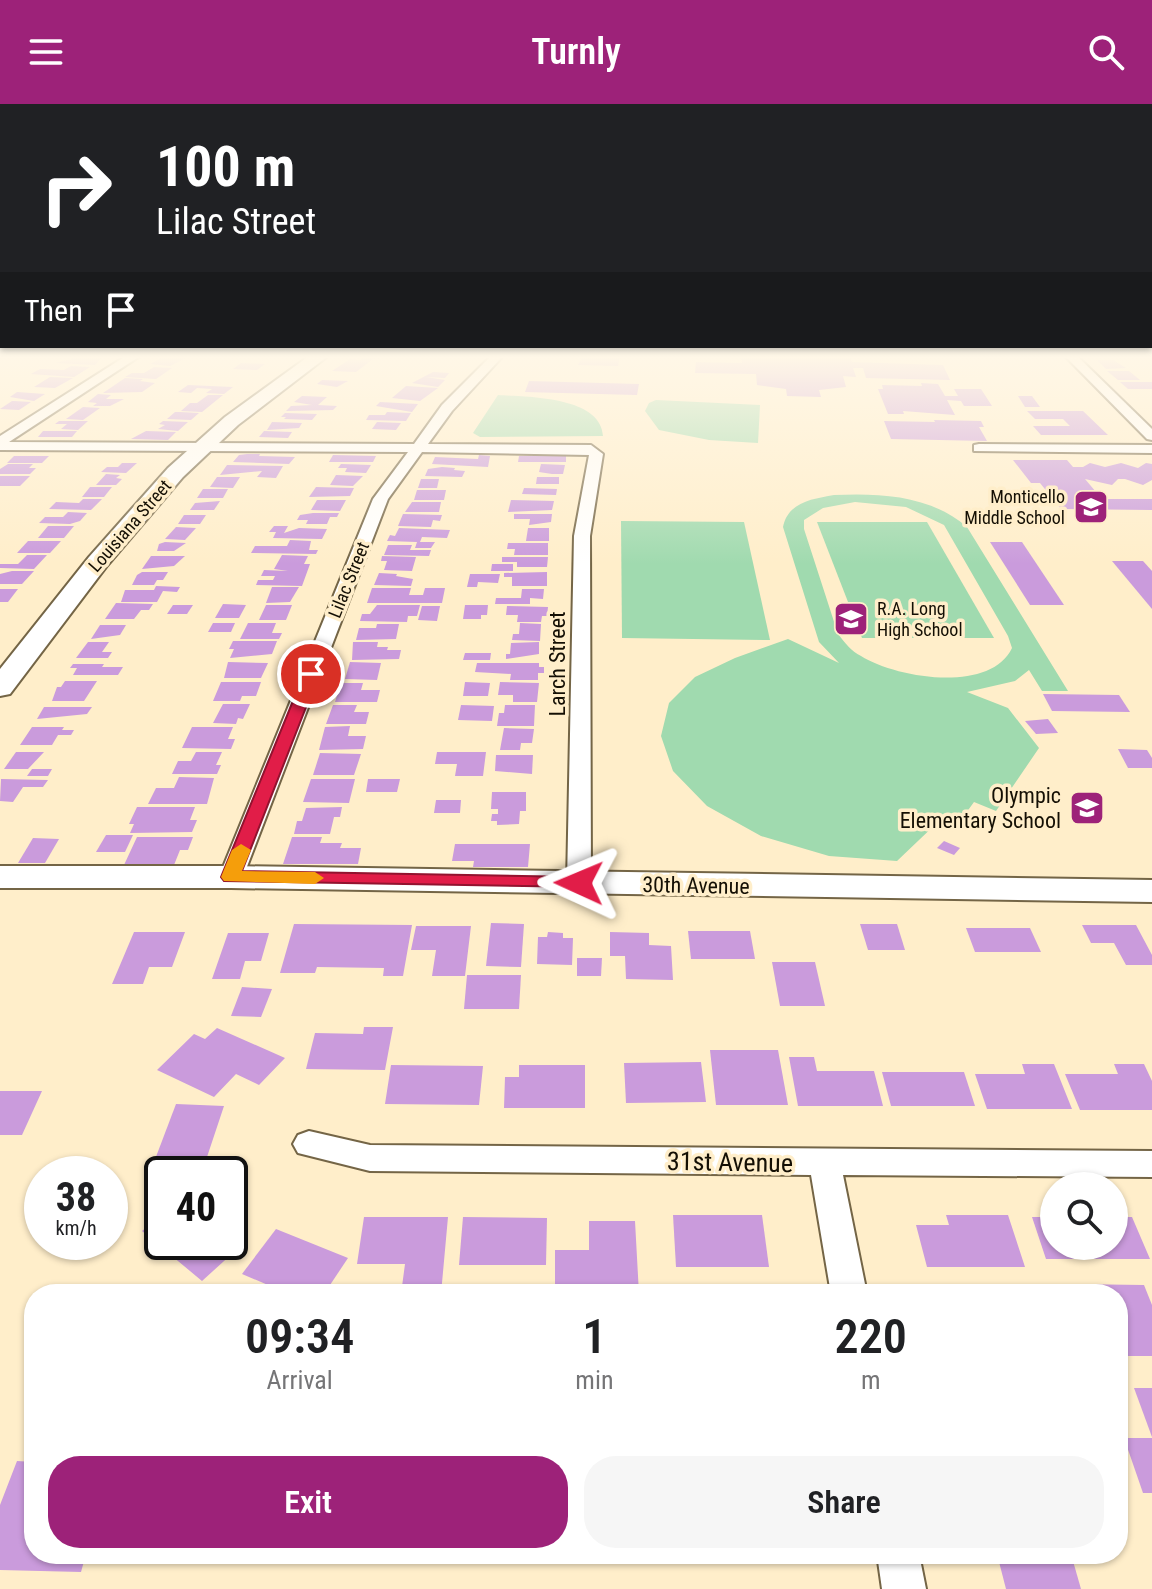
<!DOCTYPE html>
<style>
body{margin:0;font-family:"Roboto Condensed",sans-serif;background:#f6f6f6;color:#202124;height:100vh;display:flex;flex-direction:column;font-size:30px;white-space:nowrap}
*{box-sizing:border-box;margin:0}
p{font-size:26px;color:#757577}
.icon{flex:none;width:44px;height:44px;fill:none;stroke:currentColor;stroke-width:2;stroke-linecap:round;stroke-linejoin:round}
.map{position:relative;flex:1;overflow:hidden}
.sheet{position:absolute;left:24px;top:1180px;width:1104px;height:280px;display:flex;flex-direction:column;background:#fff;border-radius:32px;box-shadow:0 2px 6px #0004}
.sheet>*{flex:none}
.top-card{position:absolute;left:0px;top:0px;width:1152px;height:244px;box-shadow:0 2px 6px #0004;background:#202124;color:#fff;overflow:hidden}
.tools{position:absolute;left:1040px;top:1068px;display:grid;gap:16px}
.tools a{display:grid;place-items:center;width:88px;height:88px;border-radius:50%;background:#fff;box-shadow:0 2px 6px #0004;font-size:40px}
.speed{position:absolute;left:24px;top:1052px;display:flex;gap:16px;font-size:40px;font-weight:700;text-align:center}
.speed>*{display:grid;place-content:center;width:104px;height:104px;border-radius:50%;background:#fff;box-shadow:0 2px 6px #0004;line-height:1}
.speed small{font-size:20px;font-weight:400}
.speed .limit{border:4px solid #111;border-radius:12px;background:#fff;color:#111}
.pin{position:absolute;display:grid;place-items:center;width:68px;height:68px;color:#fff;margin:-34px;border:4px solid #fff;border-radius:50%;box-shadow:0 2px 8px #0007}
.me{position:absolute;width:88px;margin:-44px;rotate:271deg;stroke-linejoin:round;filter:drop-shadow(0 0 6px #0008)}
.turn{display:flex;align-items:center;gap:28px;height:168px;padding:0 24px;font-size:36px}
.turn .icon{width:104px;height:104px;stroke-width:2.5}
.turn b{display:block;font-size:56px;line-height:68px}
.then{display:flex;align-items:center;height:76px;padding:0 24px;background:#0003;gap:16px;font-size:30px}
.eta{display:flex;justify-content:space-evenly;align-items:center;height:136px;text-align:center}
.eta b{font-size:48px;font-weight:600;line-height:56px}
.action{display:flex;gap:16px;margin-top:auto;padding:16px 24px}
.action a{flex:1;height:92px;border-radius:32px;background:#9d2279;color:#fff;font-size:32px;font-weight:600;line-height:92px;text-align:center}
.action a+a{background:#f6f6f6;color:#202124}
header{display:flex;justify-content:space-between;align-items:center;height:104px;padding:0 24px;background:#9d2279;color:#fff;font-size:36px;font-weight:600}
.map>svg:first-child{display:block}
.green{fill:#a0daaf;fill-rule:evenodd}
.building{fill:#ca9bdc}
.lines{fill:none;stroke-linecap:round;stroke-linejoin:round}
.street-casing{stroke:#746546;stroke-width:4}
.secondary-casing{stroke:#746546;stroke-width:4}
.street{fill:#fff;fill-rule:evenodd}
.secondary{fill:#fff;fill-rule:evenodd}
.route{fill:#e11d48;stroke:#92132f;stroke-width:2}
.slow{fill:#f59e0b}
.labels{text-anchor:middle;stroke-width:7;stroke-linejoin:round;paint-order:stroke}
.far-poi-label{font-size:18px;fill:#140f04;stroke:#ffeeca;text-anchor:end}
.far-street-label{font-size:18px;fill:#140f04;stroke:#ffeeca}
.street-label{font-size:22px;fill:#140f04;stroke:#ffeeca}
.poi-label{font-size:22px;fill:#140f04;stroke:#ffeeca;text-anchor:end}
.near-street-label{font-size:26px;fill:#140f04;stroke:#ffeeca}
</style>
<header><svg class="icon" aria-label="menu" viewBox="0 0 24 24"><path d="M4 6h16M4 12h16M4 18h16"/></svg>Turnly<svg class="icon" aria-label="search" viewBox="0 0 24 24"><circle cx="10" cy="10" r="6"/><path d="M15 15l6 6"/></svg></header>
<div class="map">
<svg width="1152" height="1485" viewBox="0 0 1152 1485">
<rect width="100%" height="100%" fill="#ffeeca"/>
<g class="green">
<path d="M498,291C526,293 601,292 603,332L480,333L473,329Z"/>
<polygon points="656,296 760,301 758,339 709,336 659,326 645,307 649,299"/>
<path d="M834,391C880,389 930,391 967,423L1068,587H1042L1029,566L1015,577L967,588L1008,604L1039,644L996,707L974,698L966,709L940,716L897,757L829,752L761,732L707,702L673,667L661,632L669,599L695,573L735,554L788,535L839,559L819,538L783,423C788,398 812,395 834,391ZM855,398L906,403L944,421L1008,532L1012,544C990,590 896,574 861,552C851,547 845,539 838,530L804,425V416L823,404Z"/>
<polygon points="621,417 744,418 770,536 622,534"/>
<polygon points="817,418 927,418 994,534 862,534"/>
</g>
<g class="building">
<polygon points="85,252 103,252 95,261 55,259"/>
<polygon points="165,252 169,252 186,254 170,262 150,260"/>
<polygon points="364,252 386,253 373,255 356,268 332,267 350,255 360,256"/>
<polygon points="583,252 620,252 618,262 578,261"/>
<polygon points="741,252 850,252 852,258 943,261 950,276 866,274 863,264 853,264 856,273 843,272 846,283 819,286 821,293 787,292 786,285 757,281 756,270 695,269 696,258 742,259"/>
<polygon points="1097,256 1113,256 1126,264 1106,265"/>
<polygon points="241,259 265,260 257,266 233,265"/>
<polygon points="71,262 90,263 74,273 31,270 40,265 64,266"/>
<polygon points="154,263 172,264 156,275 125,273 132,269 144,269"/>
<polygon points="1107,267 1129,267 1140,276 1118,276"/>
<polygon points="433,268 449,269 445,274 426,273 445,276 438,283 412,279"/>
<polygon points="50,273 73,274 55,284 34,283"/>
<polygon points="125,274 143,275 140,277 155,279 142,288 103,289"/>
<polygon points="322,276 348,277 337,283 317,280"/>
<polygon points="529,277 639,280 637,291 525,288"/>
<polygon points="1120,278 1152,278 1152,285 1128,285"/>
<polygon points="921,279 938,280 945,292 958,292 954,285 981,285 992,302 964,302 961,297 947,296 955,311 903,307 904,310 888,310 878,285 883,285 882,281 922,282"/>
<polygon points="188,281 233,283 224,290 206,289 212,285 197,284 191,289 178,288"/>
<polygon points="406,282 438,284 420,297 392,294"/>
<polygon points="17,288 45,290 34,297 10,293"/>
<polygon points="98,290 111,291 106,295 124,295 110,302 93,302 97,299 88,298"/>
<polygon points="208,291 223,291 202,308 181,307 190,299 197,299"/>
<polygon points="302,292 327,293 318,301 337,302 333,306 286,307 291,302 312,301 294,298"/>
<polygon points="1018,292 1032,292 1040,303 1025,303"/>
<polygon points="12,297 14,297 31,298 19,306 0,305"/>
<polygon points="380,298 418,300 412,308 376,302"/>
<polygon points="83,303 100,304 83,316 66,315"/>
<polygon points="1027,307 1083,307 1108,331 1041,331 1033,322 1070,322 1063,315 1035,315"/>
<polygon points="175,308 180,308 199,309 191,316 167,315"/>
<polygon points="387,308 411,309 406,317 366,316 369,311 385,311"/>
<polygon points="285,309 317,310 312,316 284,315 286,313 281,313"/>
<polygon points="934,316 981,317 984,323 979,323 987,337 891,335 884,317 935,318"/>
<polygon points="59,317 88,317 78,326 61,325 67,320 55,320"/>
<polygon points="163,317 188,318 178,327 158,325 165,321 159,320"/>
<polygon points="272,318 302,319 299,324 267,326"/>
<polygon points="377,318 401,319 396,326 372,325"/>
<polygon points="43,327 77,327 72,333 38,333"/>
<polygon points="146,327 176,328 168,336 131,335"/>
<polygon points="264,327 292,328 288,334 259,333"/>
<polygon points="247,350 260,350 259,352 295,353 289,360 233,358 239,351"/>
<polygon points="333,351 376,352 373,358 329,358"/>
<polygon points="479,351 490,352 488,363 432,360 435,353 478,355"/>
<polygon points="566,351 566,358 518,358 519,352"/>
<polygon points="14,352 49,352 42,359 7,359"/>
<polygon points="1013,356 1067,356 1073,363 1083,363 1090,359 1105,363 1121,359 1138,364 1146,359 1152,360 1152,376 1143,381 1125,375 1118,375 1112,381 1085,375 1102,395 1152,395 1152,406 1061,405 1040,379 1031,379"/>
<polygon points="122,359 137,359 126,369 101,368 107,363 118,363"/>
<polygon points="8,360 33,360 29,364 36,364 30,370 0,370 0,365"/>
<polygon points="341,360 371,361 366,369 345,368 347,364 338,364"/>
<polygon points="541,360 565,361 563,370 552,370 539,368"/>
<polygon points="227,361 283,362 276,374 257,373 262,367 220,371"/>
<polygon points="442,363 455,364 454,366 465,367 462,373 425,372 428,365"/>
<polygon points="106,370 120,371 116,374 122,375 116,381 96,381"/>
<polygon points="336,371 363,372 353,382 330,381"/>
<polygon points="0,372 30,372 20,382 0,382"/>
<polygon points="217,373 240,373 233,384 210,383"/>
<polygon points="537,373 559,373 559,380 536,380"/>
<polygon points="421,375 439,375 437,384 418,384"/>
<polygon points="90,383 112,383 104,393 82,393"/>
<polygon points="316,383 354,384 350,392 309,393"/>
<polygon points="524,384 557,385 556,391 522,390"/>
<polygon points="203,385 228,385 223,394 197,394"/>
<polygon points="417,386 446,386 444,396 414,396"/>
<polygon points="83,395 102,395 91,406 49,405 56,398 79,399"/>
<polygon points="317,396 346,396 340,407 311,406"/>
<polygon points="511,396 554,397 552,406 508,408"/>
<polygon points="220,397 214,406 190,406 195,399"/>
<polygon points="412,398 441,398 439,408 405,408"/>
<polygon points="68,408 87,409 80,417 70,420 39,419 45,413 63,413"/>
<polygon points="313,409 339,409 337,413 330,413 327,420 306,420 308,416 297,416 300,411"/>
<polygon points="403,410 442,411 440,417 433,416 431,423 398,422"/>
<polygon points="514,410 552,410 551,418 529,421 530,415 514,415"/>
<polygon points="184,411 206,411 200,420 178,420"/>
<polygon points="48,422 74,422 64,434 38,434"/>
<polygon points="274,422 288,422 284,429 299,424 327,425 322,435 273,434 276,428 269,428"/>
<polygon points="176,423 196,424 185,436 165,435"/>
<polygon points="399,424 450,426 447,434 422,433 420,438 435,438 431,444 415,444 417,438 387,437 390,431 395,432"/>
<polygon points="528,424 549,424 549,437 526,437"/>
<polygon points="290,436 311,437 309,446 318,446 316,450 251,449 255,442 287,442"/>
<polygon points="28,437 61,437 50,449 17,449"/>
<polygon points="165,438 186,439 174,447 157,447 159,440"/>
<polygon points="990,438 1022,438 1064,501 1030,501"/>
<polygon points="508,439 548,439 548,451 514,451 515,445 507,445"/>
<polygon points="388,441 412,441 410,446 431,446 429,452 384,451"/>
<polygon points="27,451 47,451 34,465 0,464 0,460 18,460"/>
<polygon points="282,451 308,452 304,460 310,460 302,482 256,481 258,476 273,476 275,472 261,472 264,466 288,467 274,465"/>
<polygon points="151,452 185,452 174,462 142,465"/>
<polygon points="382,452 416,453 412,467 384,466 387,457 381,457"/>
<polygon points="502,453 548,453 547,463 517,463 517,458 502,458"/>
<polygon points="1112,457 1143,457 1152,467 1152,505"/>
<polygon points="492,460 513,460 513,467 491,467"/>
<polygon points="12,467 34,467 22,480 0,480 0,470"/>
<polygon points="142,468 168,468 163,476 157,476 154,481 132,481 137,471"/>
<polygon points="547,468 547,482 512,482 512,473 504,473 504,469"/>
<polygon points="379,469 397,470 396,472 413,475 411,482 374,481"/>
<polygon points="470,470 500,470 498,479 478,478 477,483 467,483"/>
<polygon points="156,482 180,483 177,488 163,487 157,498 121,498 125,486 154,486"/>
<polygon points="272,483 299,483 290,498 266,499"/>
<polygon points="372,484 411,484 409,491 423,491 425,484 445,484 442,499 367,499"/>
<polygon points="0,485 18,485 8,498 0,498"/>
<polygon points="522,485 544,485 543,495 530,494 530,500 495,500 496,494 521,494"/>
<polygon points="116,499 153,500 149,506 141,506 134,515 105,515"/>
<polygon points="223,500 246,501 239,514 215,514"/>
<polygon points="173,501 193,501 187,510 167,510"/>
<polygon points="266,501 292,501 286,516 259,516"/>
<polygon points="377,501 420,501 417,512 408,512 407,518 360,517 362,510 370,510"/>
<polygon points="465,501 488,501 487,511 481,511 481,515 463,515"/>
<polygon points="422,502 440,502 437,517 418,516"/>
<polygon points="507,502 548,503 547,512 542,512 541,518 517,518 518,511 506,511"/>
<polygon points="213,519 235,519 231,528 208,528"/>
<polygon points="248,519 276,519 272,529 282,529 279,535 240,535"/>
<polygon points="520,519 541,520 540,537 512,536 513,530 519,530"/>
<polygon points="377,520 399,520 396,535 356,536 359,524 376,524"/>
<polygon points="100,521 126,521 120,531 91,535"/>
<polygon points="233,537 277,537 272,550 230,554 234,545 229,545"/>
<polygon points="88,538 109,538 102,548 112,548 108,554 76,554"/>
<polygon points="353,538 378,538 377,543 388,543 387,546 401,546 399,555 352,556"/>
<polygon points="539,538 539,550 506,555 506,550 510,550 511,539"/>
<polygon points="465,549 491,549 490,556 463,556"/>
<polygon points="228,558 268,559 261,574 224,574"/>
<polygon points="350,558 381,559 377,576 345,575"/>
<polygon points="477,559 539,559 539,563 544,563 544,569 538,569 538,576 510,576 511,570 475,568"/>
<polygon points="73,560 104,560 102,563 123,563 118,571 73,571 77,564 70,564"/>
<polygon points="65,577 97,577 84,597 52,597 57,583 61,583"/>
<polygon points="221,578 261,578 256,592 242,592 240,597 213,597"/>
<polygon points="465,578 490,579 488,592 463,592"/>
<polygon points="500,578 539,579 537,598 513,598 513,591 498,591"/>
<polygon points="341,579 363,579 361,586 380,586 377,598 335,598"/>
<polygon points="1043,590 1119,591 1130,608 1052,607"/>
<polygon points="223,600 250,600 243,615 238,614 236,620 213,619"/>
<polygon points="333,601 357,601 354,608 369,608 366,620 326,620"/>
<polygon points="461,601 494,602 492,617 458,616"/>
<polygon points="505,601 535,601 534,622 497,622 499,609 504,609"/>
<polygon points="44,603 92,603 87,610 37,615"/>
<polygon points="1048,615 1058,629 1036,630 1025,617"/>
<polygon points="350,622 348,632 366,632 363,645 319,646 325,623"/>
<polygon points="32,623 64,623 62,626 74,626 71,631 58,631 52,641 20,641"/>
<polygon points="192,623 233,623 228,635 235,635 231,645 182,644"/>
<polygon points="504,624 534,625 532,639 521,639 520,646 500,646"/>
<polygon points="1118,645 1147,646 1152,654 1152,664 1128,664"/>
<polygon points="16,648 44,648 28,665 4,665"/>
<polygon points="196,648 222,648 216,661 221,661 217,670 172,670 178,657 191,657"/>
<polygon points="437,648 486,648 483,672 455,672 457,660 435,660"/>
<polygon points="320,649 361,650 354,671 313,671"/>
<polygon points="496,651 533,651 532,670 495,667"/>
<polygon points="32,665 52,665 48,672 27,672"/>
<polygon points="179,673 214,674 207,700 148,700 156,684 174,684"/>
<polygon points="1,675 48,676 43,683 23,683 13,698 0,697"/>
<polygon points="311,675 355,675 349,699 303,698"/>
<polygon points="368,675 400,675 397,688 366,688"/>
<polygon points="492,688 526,688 526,707 520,707 519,720 497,721 497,717 491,717 492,710 498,710 498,705 491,705"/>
<polygon points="436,696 461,696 460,709 434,709"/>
<polygon points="137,703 195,703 190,716 197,716 192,728 130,729 134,720 129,720"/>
<polygon points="342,703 340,713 334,713 330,730 294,730 297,717 302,717 306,704"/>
<polygon points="106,731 133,731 125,748 96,748"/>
<polygon points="137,733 193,733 188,746 180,746 174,761 124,761"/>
<polygon points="292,733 322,733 320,739 342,739 340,744 361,744 358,760 283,760"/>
<polygon points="33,734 59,735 45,759 18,759"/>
<polygon points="944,737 960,744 954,751 937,744"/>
<polygon points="455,740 530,740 528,763 473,763 474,757 452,757"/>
<polygon points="491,819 524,820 521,863 486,862"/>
<polygon points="294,820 412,821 403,872 383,872 384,864 317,863 315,869 280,869"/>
<polygon points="860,820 897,820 905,846 868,846"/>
<polygon points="1082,821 1136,821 1152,851 1152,861 1126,861 1114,839 1091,839"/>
<polygon points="416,822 471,822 465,872 432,872 436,846 411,846"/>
<polygon points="966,824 1030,824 1041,848 975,848"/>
<polygon points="688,827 750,827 755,855 691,855"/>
<polygon points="134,828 185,828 172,863 149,863 143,880 112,880"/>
<polygon points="548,828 563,829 563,834 573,834 572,861 537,860 538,833 547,833"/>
<polygon points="610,828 649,829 649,841 671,842 673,876 626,875 625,852 610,852"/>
<polygon points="228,829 269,829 261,857 245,857 240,875 212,875"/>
<polygon points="577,854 602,854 601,872 577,872"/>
<polygon points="772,858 815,858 825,902 780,902"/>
<polygon points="467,871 521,871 519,905 464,905"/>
<polygon points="242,883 272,885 261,913 231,912"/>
<polygon points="364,923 393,923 385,966 306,965 315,929 363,930"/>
<polygon points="217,924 285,954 259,981 236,970 214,993 157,966 194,930 205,935"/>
<polygon points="710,946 778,946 788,1001 716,1001"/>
<polygon points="789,953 814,953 817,967 874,967 883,1002 798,1002"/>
<polygon points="701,958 706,998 626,999 624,959"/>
<polygon points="1022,960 1054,960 1072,1005 987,1005 975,970 1025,970"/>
<polygon points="1114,960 1144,960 1152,977 1152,1006 1080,1006 1065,970 1118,970"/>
<polygon points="391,961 483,962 479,1001 385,1000"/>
<polygon points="519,961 585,961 585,1004 504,1004 505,973 519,973"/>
<polygon points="882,968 964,968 975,1002 891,1002"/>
<polygon points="0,987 42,987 22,1031 0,1031"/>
<polygon points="176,1000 224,1002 202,1068 151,1066"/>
<polygon points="162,1111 162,1138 230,1138 230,1126 245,1138 202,1177 142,1127"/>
<polygon points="673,1111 762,1111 769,1163 676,1163"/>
<polygon points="946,1111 1008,1111 1025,1163 927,1163 916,1121 949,1121"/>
<polygon points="364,1113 448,1113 441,1190 401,1190 405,1160 357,1160"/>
<polygon points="463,1113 547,1114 546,1161 459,1161"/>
<polygon points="1032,1113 1054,1113 1054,1142 1114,1142 1114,1113 1132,1113 1150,1155 1046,1155"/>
<polygon points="589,1117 635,1117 639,1190 555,1190 555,1146 589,1146"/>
<polygon points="276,1125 348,1154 324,1190 289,1190 242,1170"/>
<polygon points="1072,1180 1144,1181 1152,1201 1152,1252 1118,1252 1118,1190 1075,1190"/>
<polygon points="713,1183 771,1183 772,1190 714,1190"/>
<polygon points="1134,1284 1152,1284 1152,1333"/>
<polygon points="1124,1334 1152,1334 1152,1389 1143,1389"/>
<polygon points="17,1357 34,1358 34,1450 86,1450 81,1468 0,1466 0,1401"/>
<polygon points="997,1450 1071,1450 1081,1485 1006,1485"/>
</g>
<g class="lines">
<g class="street-casing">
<g id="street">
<polygon points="126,252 140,252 9,338 414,340 442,301 491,252 503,252 452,307 428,340 591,341 603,350 590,432 591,779 588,785 570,785 567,779 574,432 589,351 422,348 388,395 243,773 240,779 222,779 219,773 373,395 408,348 0,346 0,332"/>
<polygon points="1065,252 1077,252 1152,325 1152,336 1147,335"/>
<polygon points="979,340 1152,341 1152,349 974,347 974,341"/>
<polygon points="309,1027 370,1041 1152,1047 1152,1073 843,1071 867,1190 831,1190 811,1071 370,1067 298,1049 293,1040 298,1031"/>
<polygon points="877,1450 919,1450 926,1485 882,1485"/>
</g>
</g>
<g class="secondary-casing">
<g id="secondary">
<polygon points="309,252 328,252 238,321 183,373 106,463 10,590 0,592 0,565 89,453 168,364 225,313"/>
<polygon points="0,762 231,762 1152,776 1152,798 231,784 0,784"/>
</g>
</g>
<use href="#street" class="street"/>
<use href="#secondary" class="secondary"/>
</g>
<linearGradient id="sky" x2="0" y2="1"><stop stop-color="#77b3e8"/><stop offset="0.55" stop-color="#fff7e7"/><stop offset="1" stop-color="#fff7e7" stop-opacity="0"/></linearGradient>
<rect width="1152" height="460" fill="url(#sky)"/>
<polygon class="route" points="311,565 319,570 242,767 579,773 586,775 589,779 586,783 224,777 221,773 304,570"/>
<polygon class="slow" points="241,740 251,746 242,767 315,768 324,774 315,780 224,777 221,773 232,746"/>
<defs>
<g id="school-square" transform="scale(1.8)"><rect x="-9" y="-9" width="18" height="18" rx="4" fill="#9d2279" stroke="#ffeeca"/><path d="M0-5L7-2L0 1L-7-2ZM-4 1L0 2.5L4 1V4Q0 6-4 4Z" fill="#fff"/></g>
</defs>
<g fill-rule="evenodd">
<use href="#school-square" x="1091" y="403"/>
<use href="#school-square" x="851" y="515"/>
<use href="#school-square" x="1087" y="704"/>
</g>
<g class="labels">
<g class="far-poi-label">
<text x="1065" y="399">Monticello<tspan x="1065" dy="21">Middle School</tspan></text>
<text x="877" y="511" text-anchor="start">R.A. Long<tspan x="877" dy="21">High School</tspan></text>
</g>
<g class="far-street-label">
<text transform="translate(130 422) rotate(-49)" y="6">Louisiana Street</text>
<text transform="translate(349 476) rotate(-68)" y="6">Lilac Street</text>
</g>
<g class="street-label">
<text transform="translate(557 560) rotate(-90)" y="8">Larch Street</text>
<text transform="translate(696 781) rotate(1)" y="8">30th Avenue</text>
</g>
<g class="poi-label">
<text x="1061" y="699">Olympic<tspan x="1061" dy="25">Elementary School</tspan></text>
</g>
<g class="near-street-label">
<text transform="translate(730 1058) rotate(1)" y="9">31st Avenue</text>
</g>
</g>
</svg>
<div class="tools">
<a><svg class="icon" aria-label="search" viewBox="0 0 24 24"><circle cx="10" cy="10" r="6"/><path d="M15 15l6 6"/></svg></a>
</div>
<div class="speed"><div>38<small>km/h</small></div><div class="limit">40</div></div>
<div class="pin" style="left:311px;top:570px;background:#d93025"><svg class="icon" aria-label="arrive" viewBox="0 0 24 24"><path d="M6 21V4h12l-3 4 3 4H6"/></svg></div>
<svg class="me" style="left:579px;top:779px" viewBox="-20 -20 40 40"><path d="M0-17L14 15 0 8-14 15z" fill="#e11d48" stroke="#fff" stroke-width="4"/></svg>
<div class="top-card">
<div class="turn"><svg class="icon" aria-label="right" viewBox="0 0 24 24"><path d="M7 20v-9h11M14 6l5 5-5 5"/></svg><div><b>100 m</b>Lilac Street</div></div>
<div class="then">Then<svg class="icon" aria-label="arrive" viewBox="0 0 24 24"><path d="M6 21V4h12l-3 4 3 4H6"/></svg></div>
</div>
<section class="sheet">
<div class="eta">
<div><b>09:34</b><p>Arrival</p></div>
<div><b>1</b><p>min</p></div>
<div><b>220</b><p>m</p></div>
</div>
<div class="action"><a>Exit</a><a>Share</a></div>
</section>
</div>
